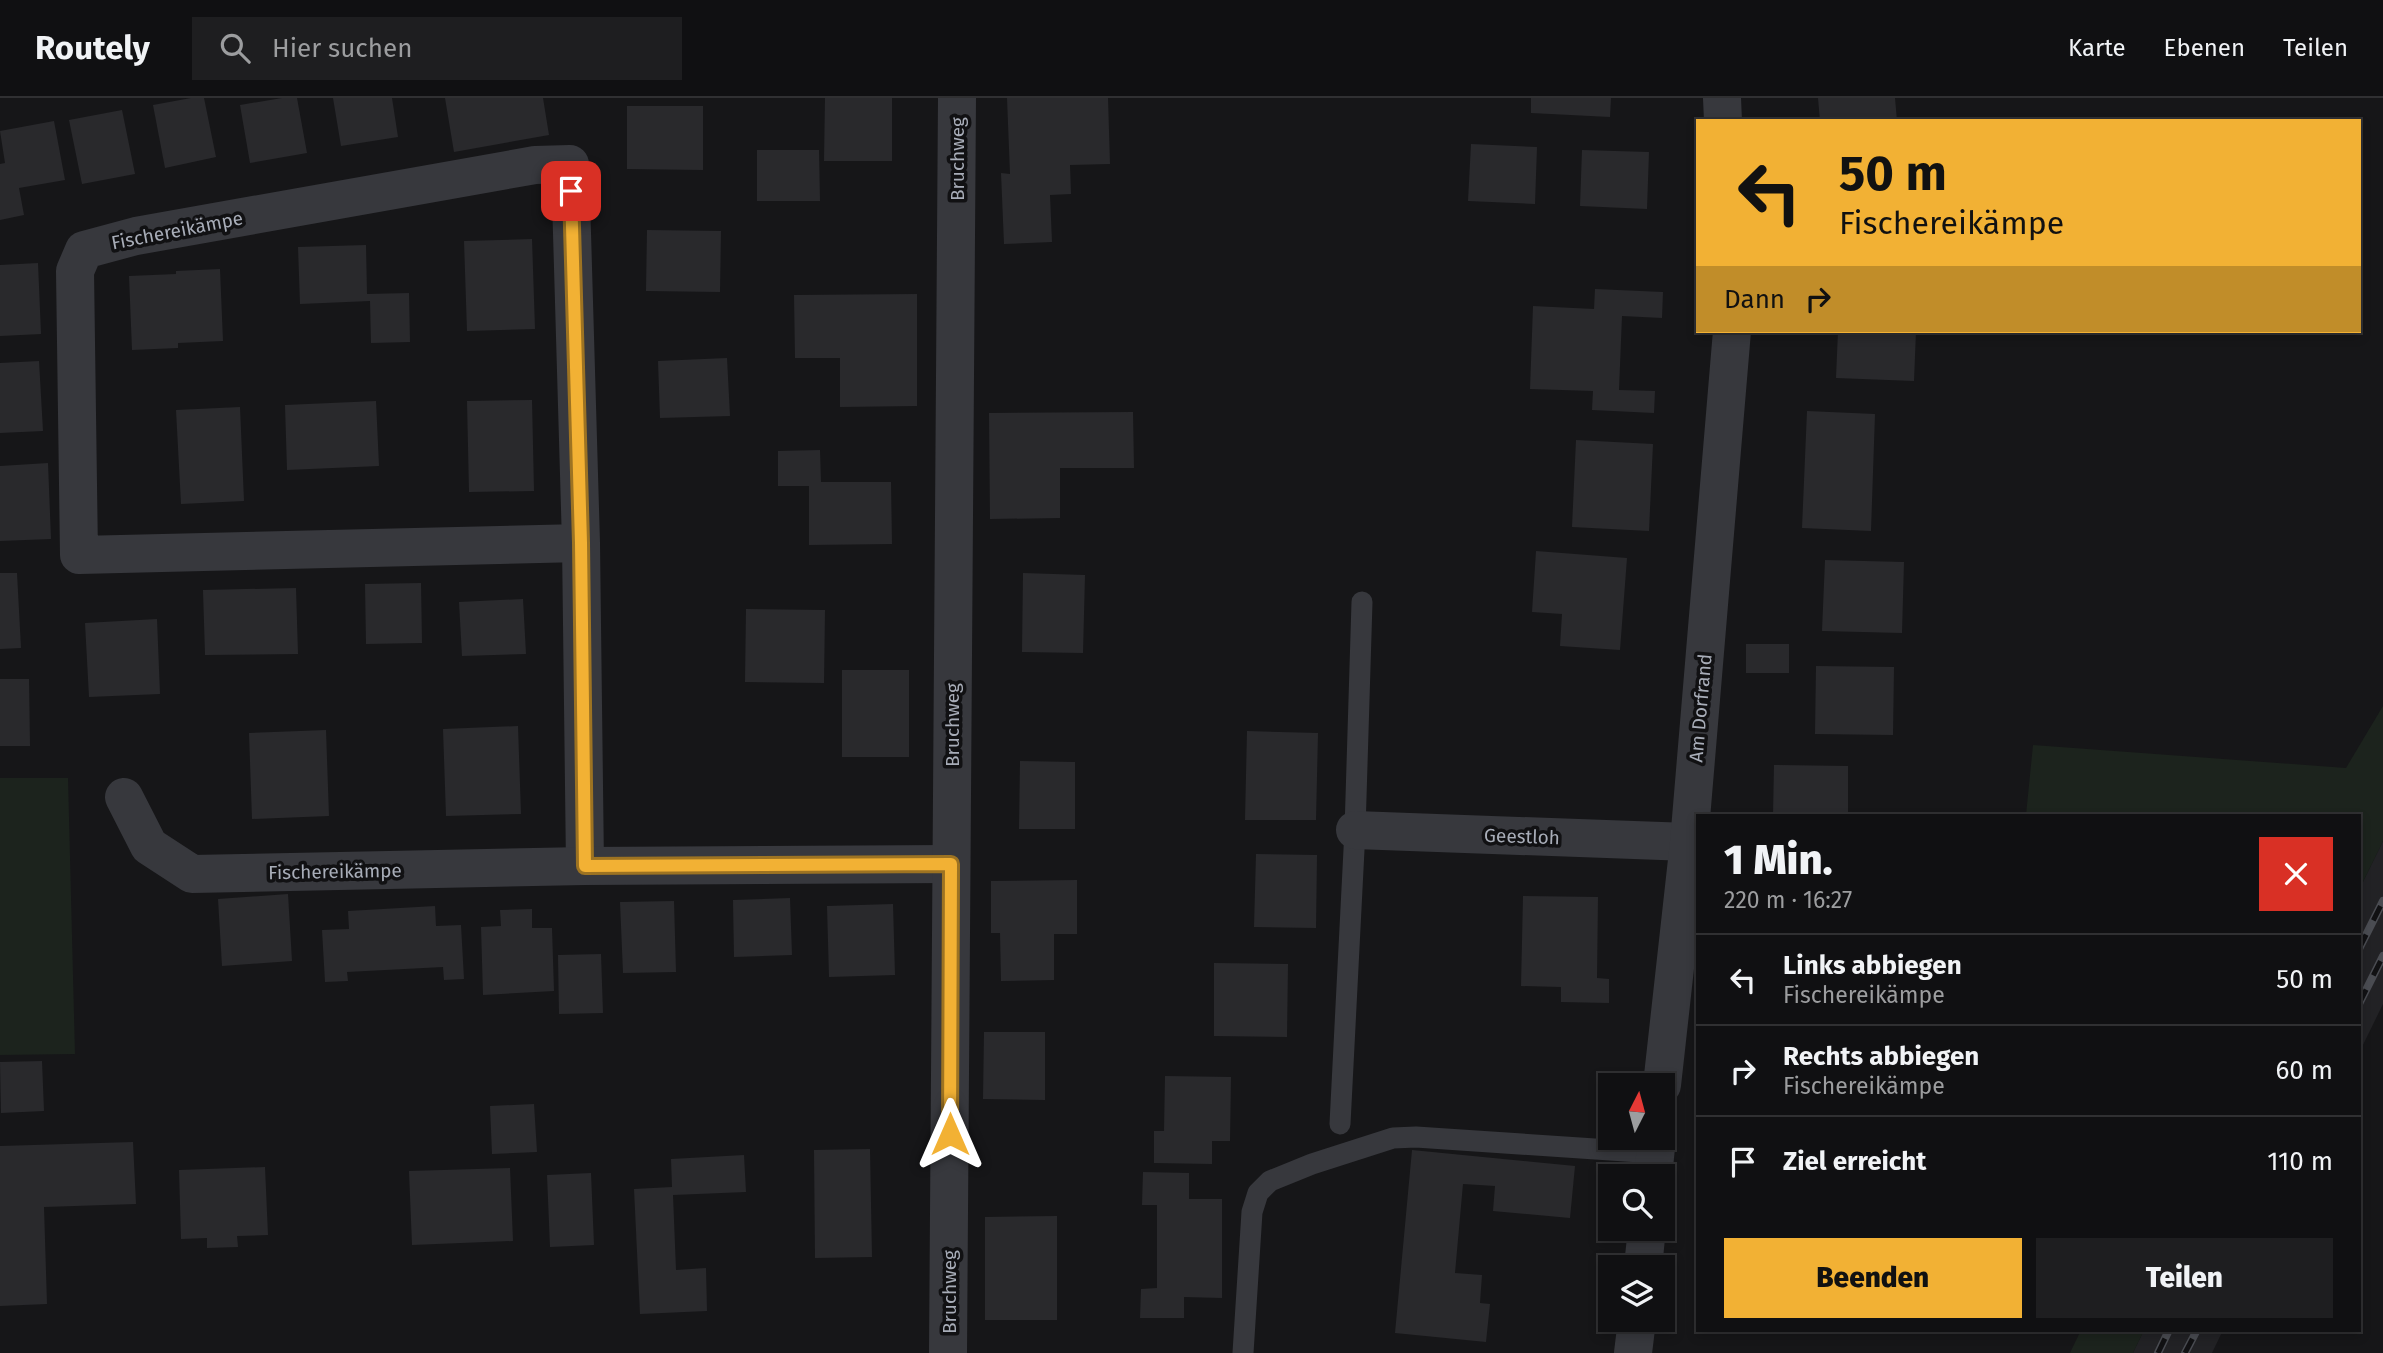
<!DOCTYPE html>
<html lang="de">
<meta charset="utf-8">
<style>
body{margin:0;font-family:"Fira Sans",sans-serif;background:#1e1e20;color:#f1f3f6;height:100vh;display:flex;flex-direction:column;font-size:26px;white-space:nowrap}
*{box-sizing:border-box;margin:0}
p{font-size:23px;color:#9c9d9f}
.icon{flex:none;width:38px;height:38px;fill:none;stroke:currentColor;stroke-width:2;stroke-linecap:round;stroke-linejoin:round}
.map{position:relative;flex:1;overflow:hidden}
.drawer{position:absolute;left:1696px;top:716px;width:665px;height:518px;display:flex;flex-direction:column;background:#101012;border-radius:0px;box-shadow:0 4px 10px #0003,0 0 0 2px #303032}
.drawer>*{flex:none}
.hud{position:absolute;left:1696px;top:21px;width:665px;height:214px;border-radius:0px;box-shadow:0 4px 10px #0003,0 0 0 2px #303032;background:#f2b134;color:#111;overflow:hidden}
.needle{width:46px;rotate:6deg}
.tools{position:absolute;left:1598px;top:975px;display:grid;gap:14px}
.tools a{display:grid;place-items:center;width:77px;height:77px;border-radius:0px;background:#101012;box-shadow:0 4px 10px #0003,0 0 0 2px #303032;font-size:35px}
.pin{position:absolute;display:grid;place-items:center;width:60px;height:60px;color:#fff;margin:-30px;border-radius:14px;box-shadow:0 4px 10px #0006}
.me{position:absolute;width:77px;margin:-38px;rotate:0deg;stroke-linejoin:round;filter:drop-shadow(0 0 5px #0008)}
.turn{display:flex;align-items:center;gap:24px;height:147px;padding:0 28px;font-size:32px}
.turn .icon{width:91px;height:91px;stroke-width:2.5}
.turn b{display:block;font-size:49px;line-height:60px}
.then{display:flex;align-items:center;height:66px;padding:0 28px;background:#0003;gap:14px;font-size:26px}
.round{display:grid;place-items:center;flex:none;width:74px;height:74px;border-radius:0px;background:#1e1e20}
.summary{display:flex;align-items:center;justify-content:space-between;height:119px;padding:0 28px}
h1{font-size:42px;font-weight:800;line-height:52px}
.cta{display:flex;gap:14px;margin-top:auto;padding:14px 28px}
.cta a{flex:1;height:80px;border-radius:0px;background:#f2b134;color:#111;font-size:28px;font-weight:800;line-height:80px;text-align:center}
.cta a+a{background:#1e1e20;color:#f1f3f6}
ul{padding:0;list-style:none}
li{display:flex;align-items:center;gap:21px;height:91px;padding:0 28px;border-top:2px solid #303032}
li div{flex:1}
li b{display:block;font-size:26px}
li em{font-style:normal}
header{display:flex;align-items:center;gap:42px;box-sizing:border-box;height:98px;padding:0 35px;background:#101012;border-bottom:2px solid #303032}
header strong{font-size:33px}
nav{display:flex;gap:38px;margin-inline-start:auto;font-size:24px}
.search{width:490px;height:63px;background:#1e1e20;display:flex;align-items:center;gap:18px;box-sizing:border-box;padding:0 24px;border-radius:0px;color:#9c9d9f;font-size:26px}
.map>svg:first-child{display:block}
.built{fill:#222225}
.green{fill:#1c231d}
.building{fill:#29292c}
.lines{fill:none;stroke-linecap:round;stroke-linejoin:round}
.lane{stroke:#37383d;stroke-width:21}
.street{stroke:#37383d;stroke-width:38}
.rail-casing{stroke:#4a4c52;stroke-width:8}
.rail{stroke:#111113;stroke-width:5;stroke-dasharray:16;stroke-linecap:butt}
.route-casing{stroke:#9d7322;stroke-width:18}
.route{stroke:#f2b134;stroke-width:12}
.labels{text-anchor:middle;stroke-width:7;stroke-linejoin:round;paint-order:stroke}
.street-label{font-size:19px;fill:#a8adb8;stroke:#111113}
</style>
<header>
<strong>Routely</strong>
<div class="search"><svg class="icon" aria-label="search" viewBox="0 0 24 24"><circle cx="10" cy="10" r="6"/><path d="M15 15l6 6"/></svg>Hier suchen</div>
<nav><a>Karte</a><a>Ebenen</a><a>Teilen</a></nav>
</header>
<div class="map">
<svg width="2383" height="1255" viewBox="0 0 2383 1255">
<rect width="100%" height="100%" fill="#161618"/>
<g class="built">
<polygon points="2383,743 2383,906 2359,955 2359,792"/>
<polygon points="2144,1232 2223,1232 2212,1255 2133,1255"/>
</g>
<g class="green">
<polygon points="2383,608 2383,743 2359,792 2359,718 2026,717 2033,647 2346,670"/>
<polygon points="0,680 68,680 75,956 0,957"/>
<polygon points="2081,1232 2144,1232 2133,1255 2070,1255"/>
</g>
<g class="building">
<polygon points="191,0 204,0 216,59 165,70 153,7"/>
<polygon points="282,0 297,0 307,55 250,65 240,7"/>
<polygon points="333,0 392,0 398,39 341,48"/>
<polygon points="445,0 543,0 549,37 454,54"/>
<polygon points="825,0 892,0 892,63 824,63"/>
<polygon points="1007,0 1108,0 1110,66 1070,67 1071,96 1050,97 1052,144 1004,146 1001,75 1010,76"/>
<polygon points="1531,0 1611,0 1610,19 1531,15"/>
<polygon points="1818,0 1895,0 1897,23 1820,23"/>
<polygon points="627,8 703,8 703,72 627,71"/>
<polygon points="122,12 135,76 82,86 69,22"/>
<polygon points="54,23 65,82 19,90 24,117 0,122 0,66 5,65 0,33"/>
<polygon points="1471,46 1537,49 1535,106 1468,103"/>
<polygon points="757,52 819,52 820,103 757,103"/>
<polygon points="1582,52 1649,54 1647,111 1580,108"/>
<polygon points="647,132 721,133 720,194 646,193"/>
<polygon points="532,141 535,231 467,233 464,143"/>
<polygon points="366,147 367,196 409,195 410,244 371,245 370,203 300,206 298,149"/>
<polygon points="38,165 41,236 0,238 0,167"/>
<polygon points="220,171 223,243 178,245 178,250 132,252 129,178 176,176 176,173"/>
<polygon points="1595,191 1663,194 1662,220 1622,218 1619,292 1655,293 1654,315 1592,312 1593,293 1530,291 1533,208 1594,211"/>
<polygon points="917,196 917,308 840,309 840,260 795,260 794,197"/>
<polygon points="1838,233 1916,233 1914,283 1836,280"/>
<polygon points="727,260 730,318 660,320 658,263"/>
<polygon points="39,263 43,333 0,335 0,265"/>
<polygon points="532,302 534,393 469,394 467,303"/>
<polygon points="376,303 379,368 287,372 285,307"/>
<polygon points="240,309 244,403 181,406 176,312"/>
<polygon points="1807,313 1875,316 1871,433 1802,430"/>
<polygon points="1133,314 1134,370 1060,370 1060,420 990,421 989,315"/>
<polygon points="1576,342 1653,346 1649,433 1572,429"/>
<polygon points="820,352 821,384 891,384 892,446 809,447 809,388 778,388 778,353"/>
<polygon points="48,365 51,441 0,443 0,368"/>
<polygon points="1536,453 1627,460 1620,552 1560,548 1562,516 1532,514"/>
<polygon points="1825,462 1904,464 1902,535 1822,533"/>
<polygon points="0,475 17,475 21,550 0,551"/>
<polygon points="1023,475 1085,477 1083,555 1022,554"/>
<polygon points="421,485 422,545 366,546 365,486"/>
<polygon points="296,490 298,556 205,557 203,492"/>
<polygon points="523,501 526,556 462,558 459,504"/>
<polygon points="746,511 825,512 824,585 745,584"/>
<polygon points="157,521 160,596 89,599 85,525"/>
<rect x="1746" y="546" width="43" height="29"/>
<polygon points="1816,568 1894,569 1893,637 1815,636"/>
<rect x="842" y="572" width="67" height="87"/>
<polygon points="0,581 29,581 30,648 0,648"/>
<polygon points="518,628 521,716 446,718 443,631"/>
<polygon points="326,632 329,718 252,721 249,635"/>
<polygon points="1247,633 1318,635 1316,722 1245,722"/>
<polygon points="1020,663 1075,664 1075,731 1019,731"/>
<polygon points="1774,667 1848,668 1848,718 1773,718"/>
<polygon points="1256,756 1317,757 1316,830 1254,829"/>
<polygon points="1077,782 1077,836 1054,836 1054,882 1001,883 1000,835 991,835 991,783"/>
<polygon points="288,796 292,863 222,868 218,801"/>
<polygon points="1523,798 1598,799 1597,880 1609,881 1609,905 1561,904 1561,889 1521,888"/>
<polygon points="790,800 792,857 734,859 733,802"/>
<polygon points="674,803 676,874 623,875 620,804"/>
<polygon points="893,806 895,877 829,879 827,808"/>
<polygon points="435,808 436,828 461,827 464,881 444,882 443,869 347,874 348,883 325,884 322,832 349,831 348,813"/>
<polygon points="532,811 532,830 552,830 554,893 483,897 481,829 501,828 500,812"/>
<polygon points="601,856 603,915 559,916 558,857"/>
<polygon points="1214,865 1288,866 1287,939 1214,938"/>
<polygon points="984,934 1045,934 1045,1002 983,1001"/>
<polygon points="42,963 44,1013 1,1015 0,964"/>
<polygon points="1165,978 1231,979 1230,1043 1212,1043 1212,1066 1154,1065 1154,1033 1164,1033"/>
<polygon points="534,1006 537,1054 492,1056 490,1008"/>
<polygon points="133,1044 136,1106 44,1109 47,1206 0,1208 0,1048"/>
<polygon points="870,1051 872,1159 815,1160 814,1052"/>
<polygon points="1412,1052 1575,1068 1570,1120 1493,1113 1495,1088 1463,1086 1455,1175 1482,1177 1480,1205 1490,1206 1486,1244 1395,1235"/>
<polygon points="744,1057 746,1094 673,1097 676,1172 706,1170 707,1213 640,1216 634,1091 672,1089 671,1061"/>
<polygon points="265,1069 268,1137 237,1138 238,1149 207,1150 207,1140 181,1141 179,1072"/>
<polygon points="510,1070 513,1143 412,1147 409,1073"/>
<polygon points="1143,1074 1189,1075 1189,1101 1222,1101 1222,1200 1184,1199 1184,1220 1140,1220 1141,1191 1157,1190 1157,1107 1142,1107"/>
<polygon points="591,1075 594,1147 550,1149 547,1077"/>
<polygon points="1057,1118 1057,1222 985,1222 985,1119"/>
</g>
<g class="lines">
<g class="lane">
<polyline points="1340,1026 1355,732 1362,504"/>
<polyline points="1243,1255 1252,1114 1258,1095 1270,1083 1312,1066 1393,1040 1416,1039 1655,1055"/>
</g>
<g class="street">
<polyline points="1722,0 1723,23"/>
<polyline points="581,445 570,66 535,67 136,138 84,152 75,173 79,457 581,445 585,768"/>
<polyline points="124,699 149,748 192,776 585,768 951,766"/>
<polyline points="1355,732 1689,744"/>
<polyline points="1662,987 1689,744 1732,233"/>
<polyline points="1653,1078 1657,1040"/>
<polyline points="1643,1169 1647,1130"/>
<polyline points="948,1255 957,0"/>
<polyline points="1633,1255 1637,1222"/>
</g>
<g class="rail-casing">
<g id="rail">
<polyline points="2359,851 2383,803"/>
<polyline points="2359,906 2383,858"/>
<polyline points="2158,1255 2169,1232"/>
<polyline points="2185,1255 2197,1232"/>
</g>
</g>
<use href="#rail" class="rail"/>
</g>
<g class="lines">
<g class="route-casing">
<polyline id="route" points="571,93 581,445 585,768 951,766 950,1036"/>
</g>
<use href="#route" class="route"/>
</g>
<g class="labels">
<g class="street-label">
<text transform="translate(957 61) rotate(-90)" y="7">Bruchweg</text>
<text transform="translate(177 132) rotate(-11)" y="7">Fischereikämpe</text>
<text transform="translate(1700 610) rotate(-85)" y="7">Am Dorfrand</text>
<text transform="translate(952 627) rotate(-90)" y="7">Bruchweg</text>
<text transform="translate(1522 738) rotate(2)" y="7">Geestloh</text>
<text transform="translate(335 773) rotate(-1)" y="7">Fischereikämpe</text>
<text transform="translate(949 1194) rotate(-90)" y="7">Bruchweg</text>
</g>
</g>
</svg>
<div class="tools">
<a><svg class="needle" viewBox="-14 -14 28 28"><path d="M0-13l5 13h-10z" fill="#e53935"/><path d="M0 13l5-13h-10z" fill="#9c9d9f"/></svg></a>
<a><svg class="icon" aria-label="search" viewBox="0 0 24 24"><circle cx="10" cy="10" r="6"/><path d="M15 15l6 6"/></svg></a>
<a><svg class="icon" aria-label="layers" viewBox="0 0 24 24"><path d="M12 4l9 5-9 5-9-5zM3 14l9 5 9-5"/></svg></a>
</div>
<div class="pin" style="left:571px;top:93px;background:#d93025"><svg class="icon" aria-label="arrive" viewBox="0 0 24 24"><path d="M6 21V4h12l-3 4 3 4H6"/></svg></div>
<svg class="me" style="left:950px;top:1036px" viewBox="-20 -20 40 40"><path d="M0-17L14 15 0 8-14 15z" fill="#f2b134" stroke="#fff" stroke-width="4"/></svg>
<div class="hud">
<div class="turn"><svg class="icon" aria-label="left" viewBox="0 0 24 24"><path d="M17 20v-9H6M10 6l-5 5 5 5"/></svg><div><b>50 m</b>Fischereikämpe</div></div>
<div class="then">Dann<svg class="icon" aria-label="right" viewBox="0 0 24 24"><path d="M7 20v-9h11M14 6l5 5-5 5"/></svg></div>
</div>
<section class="drawer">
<div class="summary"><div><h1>1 Min.</h1><p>220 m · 16:27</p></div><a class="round" style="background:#d93025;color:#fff"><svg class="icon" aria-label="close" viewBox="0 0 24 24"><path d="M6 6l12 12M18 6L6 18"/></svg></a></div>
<ul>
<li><svg class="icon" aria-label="left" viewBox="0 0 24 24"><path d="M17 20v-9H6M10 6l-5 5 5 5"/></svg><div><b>Links abbiegen</b><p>Fischereikämpe</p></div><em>50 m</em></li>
<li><svg class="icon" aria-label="right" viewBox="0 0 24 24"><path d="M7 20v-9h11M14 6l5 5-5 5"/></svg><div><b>Rechts abbiegen</b><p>Fischereikämpe</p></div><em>60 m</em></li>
<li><svg class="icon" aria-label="arrive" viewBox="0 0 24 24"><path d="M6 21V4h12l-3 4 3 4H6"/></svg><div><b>Ziel erreicht</b></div><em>110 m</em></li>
</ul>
<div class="cta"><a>Beenden</a><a>Teilen</a></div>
</section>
</div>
